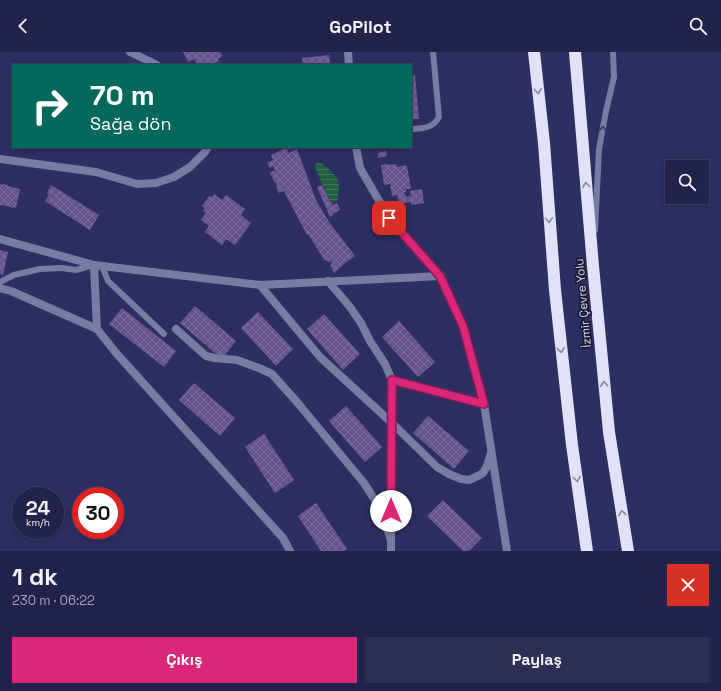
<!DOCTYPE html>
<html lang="tr">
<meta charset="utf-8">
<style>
body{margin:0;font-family:"Space Grotesk",sans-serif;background:#2e2f54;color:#f1f3f6;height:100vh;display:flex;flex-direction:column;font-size:15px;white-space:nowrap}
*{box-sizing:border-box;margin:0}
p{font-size:13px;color:#a2a4b5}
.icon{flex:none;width:22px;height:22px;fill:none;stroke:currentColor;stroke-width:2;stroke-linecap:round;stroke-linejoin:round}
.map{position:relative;height:499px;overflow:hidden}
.side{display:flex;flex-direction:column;background:#22234a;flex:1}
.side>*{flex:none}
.top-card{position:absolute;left:12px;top:12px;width:400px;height:84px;border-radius:0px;box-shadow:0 2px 6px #0003,0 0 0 1px #3f4062;background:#00695c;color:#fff;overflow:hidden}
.buttons{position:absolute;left:665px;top:108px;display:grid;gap:8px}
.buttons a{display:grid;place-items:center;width:44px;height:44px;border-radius:0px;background:#22234a;box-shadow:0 2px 6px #0003,0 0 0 1px #3f4062;font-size:20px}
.speed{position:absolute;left:12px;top:435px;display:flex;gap:8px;font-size:20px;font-weight:700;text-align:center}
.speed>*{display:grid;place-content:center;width:52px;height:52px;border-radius:50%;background:#22234a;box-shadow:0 2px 6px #0003,0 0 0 1px #3f4062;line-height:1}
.speed small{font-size:10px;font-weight:400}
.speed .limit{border:6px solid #d22;background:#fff;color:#111}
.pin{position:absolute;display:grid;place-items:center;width:34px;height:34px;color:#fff;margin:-17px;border-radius:8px;box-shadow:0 2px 6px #0006}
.me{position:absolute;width:44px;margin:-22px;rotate:0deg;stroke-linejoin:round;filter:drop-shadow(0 0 3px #0008)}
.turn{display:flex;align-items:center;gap:14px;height:84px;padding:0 12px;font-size:18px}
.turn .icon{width:52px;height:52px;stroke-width:2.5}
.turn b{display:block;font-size:28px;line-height:34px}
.round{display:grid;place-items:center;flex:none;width:42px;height:42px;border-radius:0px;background:#2e2f54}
.headline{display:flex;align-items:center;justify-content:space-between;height:68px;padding:0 12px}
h1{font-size:24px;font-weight:700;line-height:30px}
.cta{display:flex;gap:8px;margin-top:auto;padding:8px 12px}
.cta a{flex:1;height:46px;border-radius:0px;background:#db2777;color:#fff;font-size:16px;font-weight:700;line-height:46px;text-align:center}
.cta a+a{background:#2e2f54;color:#f1f3f6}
header{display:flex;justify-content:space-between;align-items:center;height:52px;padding:0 12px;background:#22234a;font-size:18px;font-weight:700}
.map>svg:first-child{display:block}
.water{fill:url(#water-rules)}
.building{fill:url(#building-cross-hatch)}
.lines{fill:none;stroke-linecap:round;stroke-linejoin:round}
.lane{stroke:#777ca3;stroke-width:6}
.street{stroke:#777ca3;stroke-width:8}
.highway{stroke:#e0e3f7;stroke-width:12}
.oneway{stroke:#86899e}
.oneway2{stroke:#3a3d5a}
.route-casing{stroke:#8e194d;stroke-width:10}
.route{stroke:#db2777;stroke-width:7}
.labels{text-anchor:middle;stroke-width:3.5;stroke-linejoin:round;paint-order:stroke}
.street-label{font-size:12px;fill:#d4d8f9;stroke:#191b32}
</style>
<header><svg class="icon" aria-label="back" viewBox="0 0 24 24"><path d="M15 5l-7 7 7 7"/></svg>GoPilot<svg class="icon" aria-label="search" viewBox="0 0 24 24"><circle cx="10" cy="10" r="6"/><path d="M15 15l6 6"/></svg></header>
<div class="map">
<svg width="721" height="499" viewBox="0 0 721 499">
<defs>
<pattern id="water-rules" width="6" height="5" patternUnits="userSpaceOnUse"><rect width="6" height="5" fill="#225f41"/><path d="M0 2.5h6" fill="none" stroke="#41755d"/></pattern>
<pattern id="building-cross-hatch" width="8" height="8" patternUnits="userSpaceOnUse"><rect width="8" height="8" fill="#67548c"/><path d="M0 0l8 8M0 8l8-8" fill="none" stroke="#7c6c9d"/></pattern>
</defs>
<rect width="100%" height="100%" fill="#2d2f63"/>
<path class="water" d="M317,110C324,111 339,125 339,132C339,137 338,143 338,148L335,150L331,151L316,118L315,115Z"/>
<g class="building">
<polygon points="183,0 220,0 222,4 218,7 219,9 211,13 197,13 194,7 188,10"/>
<polygon points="329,3 330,13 303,13 302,6"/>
<polygon points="411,23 415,23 419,67 411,67"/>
<polygon points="286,96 289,101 297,97 316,148 329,170 355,204 345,211 334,221 330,213 332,212 331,209 328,210 327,208 325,209 308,182 307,183 284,139 279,141 276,134 277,133 276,130 275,131 270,121 275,118 273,114 270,116 267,111 273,108 271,103"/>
<polygon points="386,99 387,104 378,106 378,101"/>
<polygon points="388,112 389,113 396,112 397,115 406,113 406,114 407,114 411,137 406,137 406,140 404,140 405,143 406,143 406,145 411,144 410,139 422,137 424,151 411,153 411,150 399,152 397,143 392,144 390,132 384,133 381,113"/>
<polygon points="0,132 8,133 8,134 20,137 16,156 0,153"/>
<polygon points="51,133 99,163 90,178 45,149 49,143 47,141"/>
<polygon points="322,133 331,151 332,151 333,153 337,151 340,158 333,162 333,163 330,165 317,135"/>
<polygon points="214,142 222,148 226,143 245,157 241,163 251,171 235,193 226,187 222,193 205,180 209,174 201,168 206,161 203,159 205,156 202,154 209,144 212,145"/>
<polygon points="0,198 8,200 3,223 0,222"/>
<polygon points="195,254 236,289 222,307 180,271"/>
<polygon points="122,256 176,299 164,315 109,272"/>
<polygon points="258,260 293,297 276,314 241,276"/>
<polygon points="324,262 360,302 343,318 307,277"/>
<polygon points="399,269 435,310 418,325 382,285"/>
<polygon points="194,331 235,366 220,384 179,348"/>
<polygon points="346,354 382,395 365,410 329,369"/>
<polygon points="428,364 469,399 454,417 413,381"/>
<polygon points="264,382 294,428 275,441 245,395"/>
<polygon points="443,448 482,486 469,499 463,499 427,464"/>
<polygon points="316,451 347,497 344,499 321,499 298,464"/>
</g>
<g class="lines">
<g class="lane">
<path d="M411,77C422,76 433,77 439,65L433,0"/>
<polyline points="595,178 599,97 606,59 614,25 613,0"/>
<polyline points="102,214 108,229 164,282"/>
<polyline points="0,230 14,223 40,217 62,216 76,218 93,213"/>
</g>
<g class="street">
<polyline points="130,0 157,13"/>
<polyline points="348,0 349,13"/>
<polyline points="356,95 360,116 389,166 441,224 463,275 484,352 507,499"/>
<polyline points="0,107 96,120 137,132 156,131 174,125 190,115 205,100 208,95"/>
<polyline points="0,187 94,213 260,233 441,224"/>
<polyline points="94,213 97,277"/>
<polyline points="328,229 350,255 361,271 370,289 385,312 392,328 391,499"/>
<polyline points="260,233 320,305 392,371 437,415 449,422 461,427 469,428 478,424 483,421 487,414 491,401"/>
<polyline points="0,236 11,239 97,277 117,302 283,486 290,499"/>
<polyline points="176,277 206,304 215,306 237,308 259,316 272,322 297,350 364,431 380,456 391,488"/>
<polyline points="392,328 484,352"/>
</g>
<g class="highway">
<polyline points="534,0 544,91 555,238 572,393 587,499"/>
<polyline points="575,0 593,214 609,380 628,499"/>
</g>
</g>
<defs><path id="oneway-chevron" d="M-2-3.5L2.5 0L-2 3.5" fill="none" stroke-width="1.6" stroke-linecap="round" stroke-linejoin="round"/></defs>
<g class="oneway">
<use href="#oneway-chevron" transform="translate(538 39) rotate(84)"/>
<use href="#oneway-chevron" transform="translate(586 133) rotate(-95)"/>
<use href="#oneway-chevron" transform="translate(549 168) rotate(86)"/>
<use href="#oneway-chevron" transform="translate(561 298) rotate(83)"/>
<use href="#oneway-chevron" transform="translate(604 332) rotate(-95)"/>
<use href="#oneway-chevron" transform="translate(577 427) rotate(82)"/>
<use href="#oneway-chevron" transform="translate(622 461) rotate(-99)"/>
</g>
<use class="oneway2" href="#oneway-chevron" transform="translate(603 77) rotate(-81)"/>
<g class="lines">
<g class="route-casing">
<polyline id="route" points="389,166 440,224 463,274 484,352 392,328 391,459"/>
</g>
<use href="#route" class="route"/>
</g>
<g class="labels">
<g class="street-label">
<text transform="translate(583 251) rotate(-95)" y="4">İzmir Çevre Yolu</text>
</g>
</g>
</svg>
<div class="buttons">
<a><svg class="icon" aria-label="search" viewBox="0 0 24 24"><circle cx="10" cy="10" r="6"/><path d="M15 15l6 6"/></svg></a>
</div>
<div class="speed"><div>24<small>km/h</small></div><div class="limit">30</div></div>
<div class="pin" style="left:389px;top:166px;background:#d93025"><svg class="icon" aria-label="arrive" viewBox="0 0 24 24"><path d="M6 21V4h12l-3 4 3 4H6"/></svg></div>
<svg class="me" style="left:391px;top:459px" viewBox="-20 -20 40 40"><circle r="19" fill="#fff"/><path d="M0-13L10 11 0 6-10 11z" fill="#db2777"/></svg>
<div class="top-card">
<div class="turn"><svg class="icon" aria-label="right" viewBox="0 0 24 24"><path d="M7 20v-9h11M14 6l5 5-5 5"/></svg><div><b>70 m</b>Sağa dön</div></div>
</div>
</div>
<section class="side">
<div class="headline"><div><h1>1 dk</h1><p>230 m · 06:22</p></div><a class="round" style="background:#d93025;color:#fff"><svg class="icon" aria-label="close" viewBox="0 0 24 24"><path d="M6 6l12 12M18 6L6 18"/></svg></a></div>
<div class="cta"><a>Çıkış</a><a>Paylaş</a></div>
</section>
